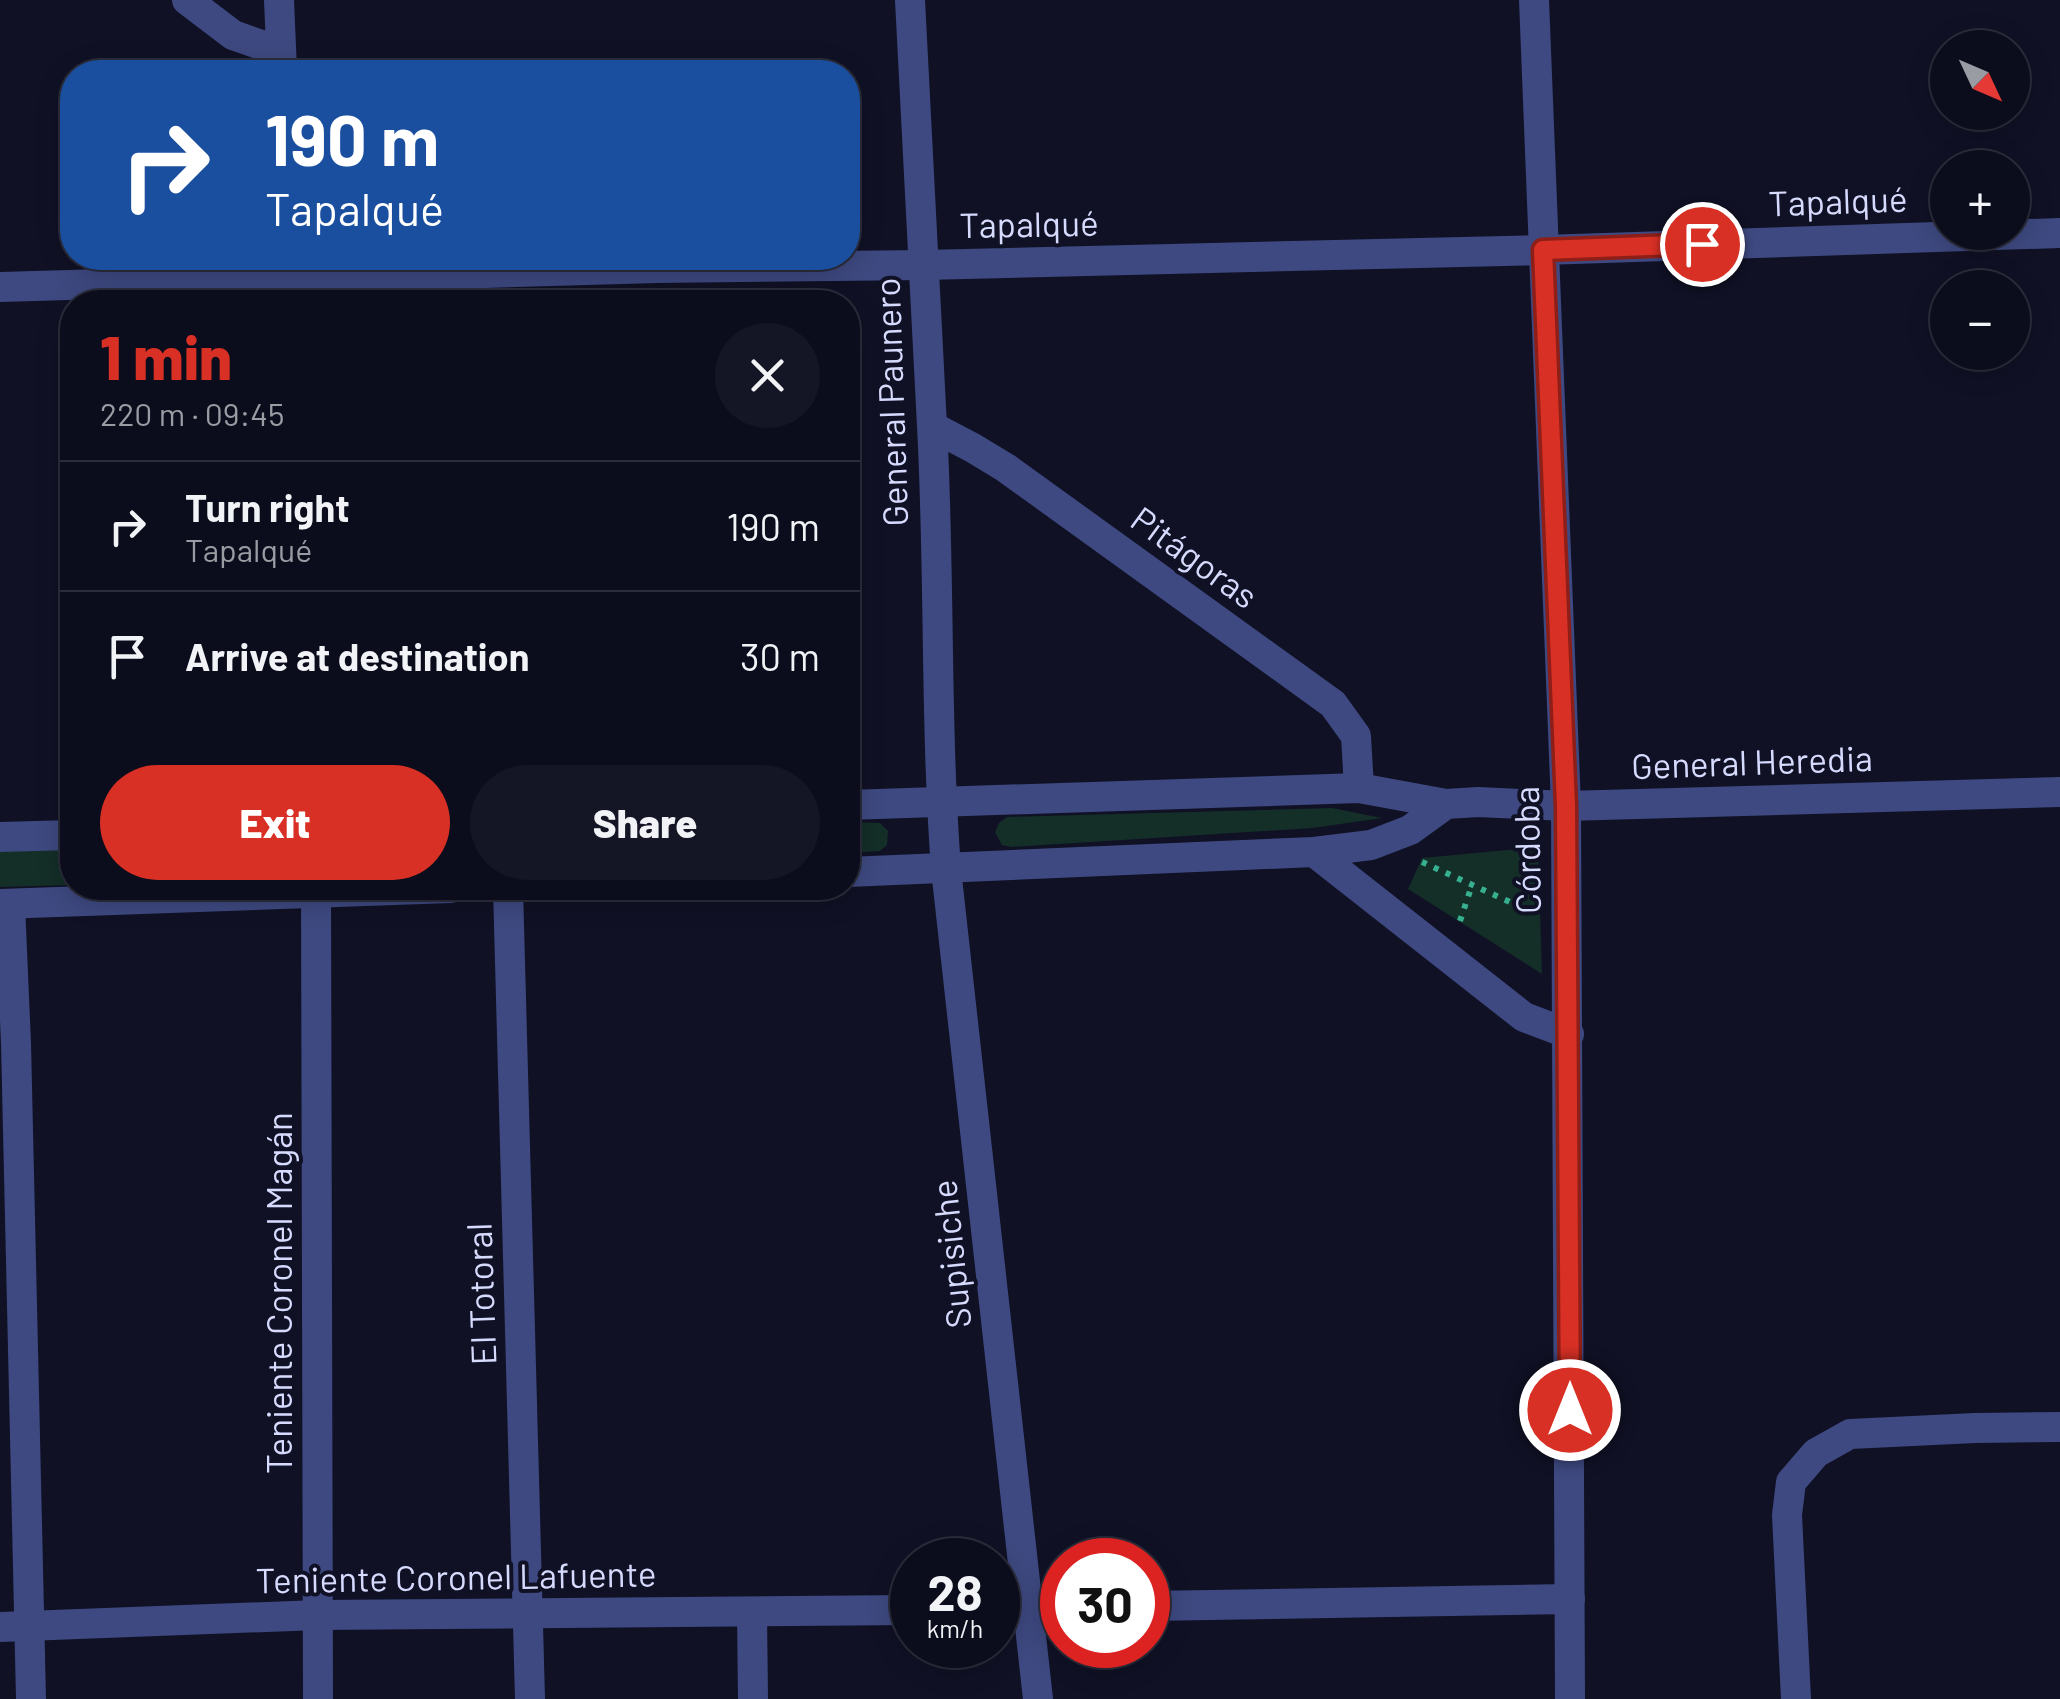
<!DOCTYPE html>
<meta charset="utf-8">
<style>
body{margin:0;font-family:Barlow,sans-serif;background:#151625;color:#f1f3f6;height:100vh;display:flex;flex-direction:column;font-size:38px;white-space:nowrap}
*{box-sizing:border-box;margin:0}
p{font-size:32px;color:#9a9ca3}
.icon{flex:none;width:55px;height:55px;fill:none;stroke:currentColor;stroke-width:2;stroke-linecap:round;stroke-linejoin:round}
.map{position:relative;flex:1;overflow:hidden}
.details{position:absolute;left:60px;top:290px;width:800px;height:610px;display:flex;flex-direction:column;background:#0c0d1c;border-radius:40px;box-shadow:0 5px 25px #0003,0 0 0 2px #2c2d3b}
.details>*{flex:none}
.hud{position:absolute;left:60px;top:60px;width:800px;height:210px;border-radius:40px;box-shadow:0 5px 25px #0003,0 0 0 2px #2c2d3b;background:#1a4fa0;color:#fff;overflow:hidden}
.needle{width:65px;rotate:134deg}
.tools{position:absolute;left:1930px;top:30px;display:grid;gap:20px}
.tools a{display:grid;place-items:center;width:100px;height:100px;border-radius:50%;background:#0c0d1c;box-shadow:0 5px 25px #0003,0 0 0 2px #2c2d3b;font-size:50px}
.speed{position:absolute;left:890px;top:1538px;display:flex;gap:20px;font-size:50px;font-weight:700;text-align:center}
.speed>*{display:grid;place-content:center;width:130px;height:130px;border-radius:50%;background:#0c0d1c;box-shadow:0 5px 25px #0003,0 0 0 2px #2c2d3b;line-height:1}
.speed small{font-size:25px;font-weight:400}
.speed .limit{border:15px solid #d22;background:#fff;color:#111}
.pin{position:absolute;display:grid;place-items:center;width:85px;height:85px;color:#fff;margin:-42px;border:5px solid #fff;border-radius:50%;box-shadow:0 2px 10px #0007}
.me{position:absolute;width:110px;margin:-55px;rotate:0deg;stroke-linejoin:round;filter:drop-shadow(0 0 8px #0008)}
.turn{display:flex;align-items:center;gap:35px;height:210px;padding:0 40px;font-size:45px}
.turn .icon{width:130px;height:130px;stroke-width:2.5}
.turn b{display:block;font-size:70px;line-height:85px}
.round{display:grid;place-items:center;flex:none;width:105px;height:105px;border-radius:52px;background:#151625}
.overview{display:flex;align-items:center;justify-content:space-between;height:170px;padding:0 40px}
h1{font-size:60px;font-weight:800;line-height:75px;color:#d93025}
.action{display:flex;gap:20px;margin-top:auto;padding:20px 40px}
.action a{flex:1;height:115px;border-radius:60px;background:#d93025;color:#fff;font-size:40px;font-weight:800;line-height:115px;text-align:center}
.action a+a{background:#151625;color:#f1f3f6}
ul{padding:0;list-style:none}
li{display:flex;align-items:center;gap:30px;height:130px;padding:0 40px;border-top:2px solid #2c2d3b}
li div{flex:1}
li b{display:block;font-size:38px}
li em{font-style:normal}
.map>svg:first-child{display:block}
.green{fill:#142e28}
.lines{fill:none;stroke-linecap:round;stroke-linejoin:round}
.path{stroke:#37b090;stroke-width:6;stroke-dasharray:5 8;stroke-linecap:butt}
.minor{stroke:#3e4981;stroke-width:30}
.route-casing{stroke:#8d1f18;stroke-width:25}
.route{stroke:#d93025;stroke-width:18}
.labels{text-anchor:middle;stroke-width:8;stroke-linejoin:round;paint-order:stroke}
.street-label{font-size:35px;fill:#d6dafd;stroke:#101125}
</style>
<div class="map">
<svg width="2060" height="1699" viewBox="0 0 2060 1699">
<rect width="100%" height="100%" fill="#101125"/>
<g class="green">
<polygon points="1332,808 1382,818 1313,828 1011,847 1002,845 995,832 999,823 1007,817"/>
<polygon points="848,822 880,823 888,831 887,845 880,851 848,853"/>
<polygon points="72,847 72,885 0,887 0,849"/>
<polygon points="1538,847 1542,974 1408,889 1422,858"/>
</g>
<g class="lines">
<g class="path">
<polyline points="1422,862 1534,913"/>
<polyline points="1460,921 1472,885"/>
</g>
<g class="minor">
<polyline points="187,0 233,35 281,52"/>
<polyline points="279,0 282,70"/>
<path d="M910,0C918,142 925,284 932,426C940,574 935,721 946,869L1038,1699"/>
<polyline points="1534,0 1566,806 1570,1699"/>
<polyline points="290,258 292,302"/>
<polyline points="0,287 657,268 924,265 1543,250 2060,233"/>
<polyline points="933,427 973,448 1006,468 1333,704 1356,736 1359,788"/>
<polyline points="848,805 1359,788 1446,804 1478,802 1566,806 2060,792"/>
<polyline points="0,837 72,835"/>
<polyline points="1314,852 1524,1017 1569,1034"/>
<polyline points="848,872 1314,852 1371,845 1410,830 1446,804"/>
<polyline points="316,888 318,1699"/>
<polyline points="508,888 530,1699"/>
<polyline points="0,904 450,888"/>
<polyline points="10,904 16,1043 31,1699"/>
<polyline points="1148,1606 1570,1599"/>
<polyline points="998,1608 1062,1607"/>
<polyline points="752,1613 753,1699"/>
<polyline points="0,1627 318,1615 912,1610"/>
<polyline points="1796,1699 1787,1515 1791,1482 1816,1453 1850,1434 1975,1428 2060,1427"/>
</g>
</g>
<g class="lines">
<g class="route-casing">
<polyline id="route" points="1570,1410 1566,806 1543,250 1702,244"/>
</g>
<use href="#route" class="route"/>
</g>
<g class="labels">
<g class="street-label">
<text transform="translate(1838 202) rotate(-2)" y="12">Tapalqué</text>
<text transform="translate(1029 225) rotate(-1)" y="12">Tapalqué</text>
<text transform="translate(892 402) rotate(-92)" y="12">General Paunero</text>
<text transform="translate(1194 558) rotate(36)" y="12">Pitágoras</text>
<text transform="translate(1752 763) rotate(-2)" y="12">General Heredia</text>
<text transform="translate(1528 850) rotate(-91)" y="12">Córdoba</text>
<text transform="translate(952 1254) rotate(-96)" y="12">Supisiche</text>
<text transform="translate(280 1293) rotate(-90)" y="12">Teniente Coronel Magán</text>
<text transform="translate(482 1294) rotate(-92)" y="12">El Totoral</text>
<text transform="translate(456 1578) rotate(-1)" y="12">Teniente Coronel Lafuente</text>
</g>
</g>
</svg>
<div class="tools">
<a><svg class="needle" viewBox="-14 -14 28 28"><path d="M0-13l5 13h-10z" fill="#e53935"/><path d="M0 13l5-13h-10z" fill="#9a9ca3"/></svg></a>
<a>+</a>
<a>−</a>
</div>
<div class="speed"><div>28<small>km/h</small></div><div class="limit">30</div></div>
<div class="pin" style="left:1702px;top:244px;background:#d93025"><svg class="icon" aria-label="arrive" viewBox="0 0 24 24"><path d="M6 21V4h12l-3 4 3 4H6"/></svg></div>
<svg class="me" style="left:1570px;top:1410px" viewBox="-20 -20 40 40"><circle r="17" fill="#d93025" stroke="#fff" stroke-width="3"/><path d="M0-11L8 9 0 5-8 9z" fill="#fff"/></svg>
<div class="hud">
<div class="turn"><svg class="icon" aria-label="right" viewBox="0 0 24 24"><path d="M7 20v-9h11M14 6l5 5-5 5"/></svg><div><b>190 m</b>Tapalqué</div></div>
</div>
<section class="details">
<div class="overview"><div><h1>1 min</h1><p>220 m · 09:45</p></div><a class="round"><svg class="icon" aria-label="close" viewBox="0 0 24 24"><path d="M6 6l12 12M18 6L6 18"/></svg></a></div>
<ul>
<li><svg class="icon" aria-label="right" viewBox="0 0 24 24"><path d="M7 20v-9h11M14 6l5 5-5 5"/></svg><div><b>Turn right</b><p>Tapalqué</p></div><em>190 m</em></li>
<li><svg class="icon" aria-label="arrive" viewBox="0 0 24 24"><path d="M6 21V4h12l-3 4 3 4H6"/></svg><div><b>Arrive at destination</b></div><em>30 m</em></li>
</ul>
<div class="action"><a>Exit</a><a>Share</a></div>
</section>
</div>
